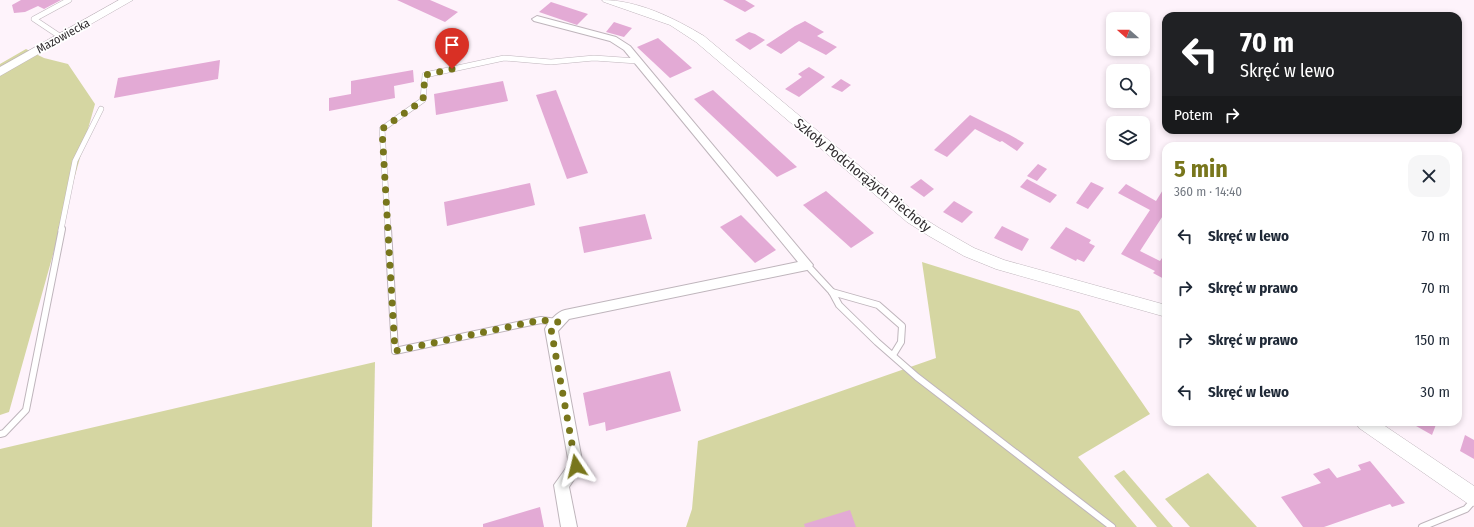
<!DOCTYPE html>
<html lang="pl">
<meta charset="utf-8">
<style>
body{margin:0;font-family:"Fira Sans Condensed",sans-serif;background:#f6f6f7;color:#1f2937;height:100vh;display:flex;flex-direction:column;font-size:15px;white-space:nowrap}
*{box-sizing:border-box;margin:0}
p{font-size:13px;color:#747a83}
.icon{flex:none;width:22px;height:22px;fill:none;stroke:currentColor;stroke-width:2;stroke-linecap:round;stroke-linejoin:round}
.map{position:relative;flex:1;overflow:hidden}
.drawer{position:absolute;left:1162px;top:142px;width:300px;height:284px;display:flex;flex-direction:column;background:#fff;border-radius:12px;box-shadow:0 2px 6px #0003}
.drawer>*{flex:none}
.top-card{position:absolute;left:1162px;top:12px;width:300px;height:122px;border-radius:12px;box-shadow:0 2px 6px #0003;background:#202124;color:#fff;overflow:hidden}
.needle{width:26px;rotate:291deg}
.buttons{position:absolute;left:1106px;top:12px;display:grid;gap:8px}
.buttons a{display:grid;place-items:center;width:44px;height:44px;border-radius:8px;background:#fff;box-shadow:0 2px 6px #0003;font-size:20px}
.pin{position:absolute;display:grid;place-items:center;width:34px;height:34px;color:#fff;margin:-41px -17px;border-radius:50% 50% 50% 0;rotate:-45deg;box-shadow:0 0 4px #0007}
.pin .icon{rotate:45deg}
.me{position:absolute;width:44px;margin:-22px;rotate:350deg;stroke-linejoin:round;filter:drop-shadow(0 0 3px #0008)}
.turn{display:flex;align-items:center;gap:14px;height:84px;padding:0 12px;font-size:18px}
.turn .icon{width:52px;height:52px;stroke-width:2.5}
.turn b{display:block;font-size:28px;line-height:34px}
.then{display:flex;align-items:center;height:38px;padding:0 12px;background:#0003;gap:8px;font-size:15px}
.round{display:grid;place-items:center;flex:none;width:42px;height:42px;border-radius:12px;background:#f6f6f7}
.overview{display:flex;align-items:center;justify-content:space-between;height:68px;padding:0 12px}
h1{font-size:24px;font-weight:700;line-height:30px;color:#78761c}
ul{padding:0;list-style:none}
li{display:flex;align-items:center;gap:12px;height:52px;padding:0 12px}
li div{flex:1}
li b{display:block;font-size:15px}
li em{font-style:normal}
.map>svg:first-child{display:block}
.green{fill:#d5d6a2}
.building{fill:#e3aad5}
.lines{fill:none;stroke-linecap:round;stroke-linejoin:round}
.service-far1-casing{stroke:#bfb5bc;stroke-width:6}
.service-casing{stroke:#bfb5bc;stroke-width:8}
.minor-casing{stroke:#bfb5bc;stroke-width:2}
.tertiary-casing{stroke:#bfb5bc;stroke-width:1}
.service-far1{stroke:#fff;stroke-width:5}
.service{stroke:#fff;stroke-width:6}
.minor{fill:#fff;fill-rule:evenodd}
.tertiary{fill:#fff;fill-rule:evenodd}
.route{stroke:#78761c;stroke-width:7;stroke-dasharray:0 12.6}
.labels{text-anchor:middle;stroke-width:3.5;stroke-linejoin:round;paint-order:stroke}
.far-street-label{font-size:12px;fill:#322e31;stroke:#fff}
.street-label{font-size:14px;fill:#322e31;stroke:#fff}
</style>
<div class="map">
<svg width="1474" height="527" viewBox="0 0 1474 527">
<rect width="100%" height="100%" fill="#fef3fb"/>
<g class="green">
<polygon points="26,49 44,58 68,64 95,104 9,412 0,415 0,64"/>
<polygon points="922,262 1079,311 1150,414 1078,457 1137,527 686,527 692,509 698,441 936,358"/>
<polygon points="375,362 372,527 0,527 0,449"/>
<polygon points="1124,470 1173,527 1157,527 1114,476"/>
<polygon points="1208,473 1257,527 1190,527 1165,499"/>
</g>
<g class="building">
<polygon points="21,0 61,0 44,9 38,6 25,12 14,13 12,5"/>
<polygon points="397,0 430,0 458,12 445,22"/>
<polygon points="723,0 745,0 755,6 745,12"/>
<polygon points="551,2 588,14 577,25 539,12"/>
<polygon points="805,21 824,32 817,36 837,47 826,55 799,41 781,54 766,45 795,26"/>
<polygon points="614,22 632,28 624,37 606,32"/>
<polygon points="749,32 755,34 765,40 750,50 735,40"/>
<polygon points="658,38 692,68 670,78 637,47"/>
<polygon points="220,60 218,79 114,98 118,78"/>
<polygon points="809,67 825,77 799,97 785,89 802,77 798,74"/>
<polygon points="413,70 414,82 394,86 395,98 329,111 329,98 351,94 351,81"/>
<polygon points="841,79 851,85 842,92 831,87"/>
<polygon points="503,81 508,101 436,115 434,94"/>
<polygon points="556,90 588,173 567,179 536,95"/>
<polygon points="713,90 797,167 777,177 694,99"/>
<polygon points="970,115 1010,135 1024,143 1017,151 1002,141 1000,142 975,129 947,157 934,150"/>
<polygon points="1038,164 1047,169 1037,181 1027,176"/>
<polygon points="921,179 934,189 924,197 910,187"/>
<polygon points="1027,179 1057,195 1050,203 1020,187"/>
<polygon points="1091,182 1104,188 1088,209 1076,203"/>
<polygon points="530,183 535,205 447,226 444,202"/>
<polygon points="1126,184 1156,201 1166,185 1166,211 1140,251 1160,261 1166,252 1166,280 1153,273 1155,271 1121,254 1150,210 1118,193"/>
<polygon points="826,191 874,233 851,248 803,205"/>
<polygon points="954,201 973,212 962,223 943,212"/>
<polygon points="645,214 652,239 584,253 579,227"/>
<polygon points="741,215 776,250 755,263 720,227"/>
<polygon points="1002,226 1029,239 1022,251 994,238"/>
<polygon points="1066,227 1091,240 1089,243 1095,246 1084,262 1077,259 1076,261 1050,248"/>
<polygon points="670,371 681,411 606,431 605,422 589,426 583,393"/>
<polygon points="1409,422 1437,422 1432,435"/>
<polygon points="1465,435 1474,440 1474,459 1460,451"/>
<polygon points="1370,461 1405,503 1392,507 1390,504 1324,527 1303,527 1281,497 1321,483 1313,474 1329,468 1337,478 1361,470 1358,465"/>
<polygon points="540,507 544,527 483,527 483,524"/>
<polygon points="850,510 856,527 805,527 804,524"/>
</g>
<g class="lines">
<g class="service-far1-casing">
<g id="service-far1">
<polyline points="61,37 34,19 69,0"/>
<polyline points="61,230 75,161 101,109"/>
<polyline points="388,230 382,129 423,100 425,75 504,58 551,62 594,58 637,61"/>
</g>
</g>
<g class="service-casing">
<g id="service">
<polyline points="388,229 395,351 541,320 557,322"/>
<polyline points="807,265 832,292 839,305 877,342 917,377 1112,527"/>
<polyline points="832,292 878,305 902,326 901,342 893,355"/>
<polyline points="0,434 4,433 26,410 62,229"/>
<polyline points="1422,527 1466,509 1474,500"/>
</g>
</g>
<g class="minor-casing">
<path id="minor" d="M537,16L616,37L630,46L813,265L811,268L807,270L569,319L558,331L583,466L569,487L577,527H561L554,485L569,464L545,329C548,322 557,312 565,310L798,262L624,50L610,41L534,21L532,19Z"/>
</g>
<g class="tertiary-casing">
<g id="tertiary">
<polygon points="119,0 133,0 0,76 0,67"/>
<path d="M602,0C638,0 674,18 704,36L917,214L939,228L974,248L1004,260L1166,305V317L996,269L964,256L929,236L907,222L696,42L670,25L604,2Z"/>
<polygon points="1356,422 1379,422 1474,486 1474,506 1467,503 1359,428"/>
</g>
</g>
<use href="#service-far1" class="service-far1"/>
<use href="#service" class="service"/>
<use href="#minor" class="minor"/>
<use href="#tertiary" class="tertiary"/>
</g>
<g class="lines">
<polyline class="route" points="452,69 425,75 423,100 382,129 395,351 541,320 558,322 551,329 576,466"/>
</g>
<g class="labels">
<g class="far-street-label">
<text transform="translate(63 36) rotate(-29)" y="4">Mazowiecka</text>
</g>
<g class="street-label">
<text transform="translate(863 175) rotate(39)" y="5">Szkoły Podchorążych Piechoty</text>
</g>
</g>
</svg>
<div class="buttons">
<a><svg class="needle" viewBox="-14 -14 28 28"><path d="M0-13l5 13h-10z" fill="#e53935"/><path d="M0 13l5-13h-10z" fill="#747a83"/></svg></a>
<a><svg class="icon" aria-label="search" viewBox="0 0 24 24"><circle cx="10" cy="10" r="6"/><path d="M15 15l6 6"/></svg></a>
<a><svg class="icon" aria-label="layers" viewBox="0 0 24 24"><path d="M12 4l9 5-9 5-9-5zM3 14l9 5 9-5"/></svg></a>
</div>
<div class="pin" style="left:452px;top:69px;background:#d93025"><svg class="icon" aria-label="arrive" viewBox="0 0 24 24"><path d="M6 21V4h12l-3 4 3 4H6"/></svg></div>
<svg class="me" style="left:576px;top:466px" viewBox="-20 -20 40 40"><path d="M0-17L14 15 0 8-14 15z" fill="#78761c" stroke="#fff" stroke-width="4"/></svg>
<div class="top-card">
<div class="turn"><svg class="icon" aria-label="left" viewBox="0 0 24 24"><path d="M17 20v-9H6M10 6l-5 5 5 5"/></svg><div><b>70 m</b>Skręć w lewo</div></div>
<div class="then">Potem<svg class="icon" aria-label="right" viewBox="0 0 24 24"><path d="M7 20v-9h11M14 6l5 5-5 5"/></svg></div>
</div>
<section class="drawer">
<div class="overview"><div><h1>5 min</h1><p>360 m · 14:40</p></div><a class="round"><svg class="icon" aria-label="close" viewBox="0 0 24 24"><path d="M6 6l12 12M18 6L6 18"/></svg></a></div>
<ul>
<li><svg class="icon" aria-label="left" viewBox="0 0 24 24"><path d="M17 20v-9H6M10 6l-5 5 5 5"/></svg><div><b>Skręć w lewo</b></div><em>70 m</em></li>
<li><svg class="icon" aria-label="right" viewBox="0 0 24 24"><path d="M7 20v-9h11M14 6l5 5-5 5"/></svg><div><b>Skręć w prawo</b></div><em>70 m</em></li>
<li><svg class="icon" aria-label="right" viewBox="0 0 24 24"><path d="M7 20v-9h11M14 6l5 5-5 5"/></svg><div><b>Skręć w prawo</b></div><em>150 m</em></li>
<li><svg class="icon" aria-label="left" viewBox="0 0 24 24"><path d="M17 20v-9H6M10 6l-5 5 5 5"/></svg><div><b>Skręć w lewo</b></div><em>30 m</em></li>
</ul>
</section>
</div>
